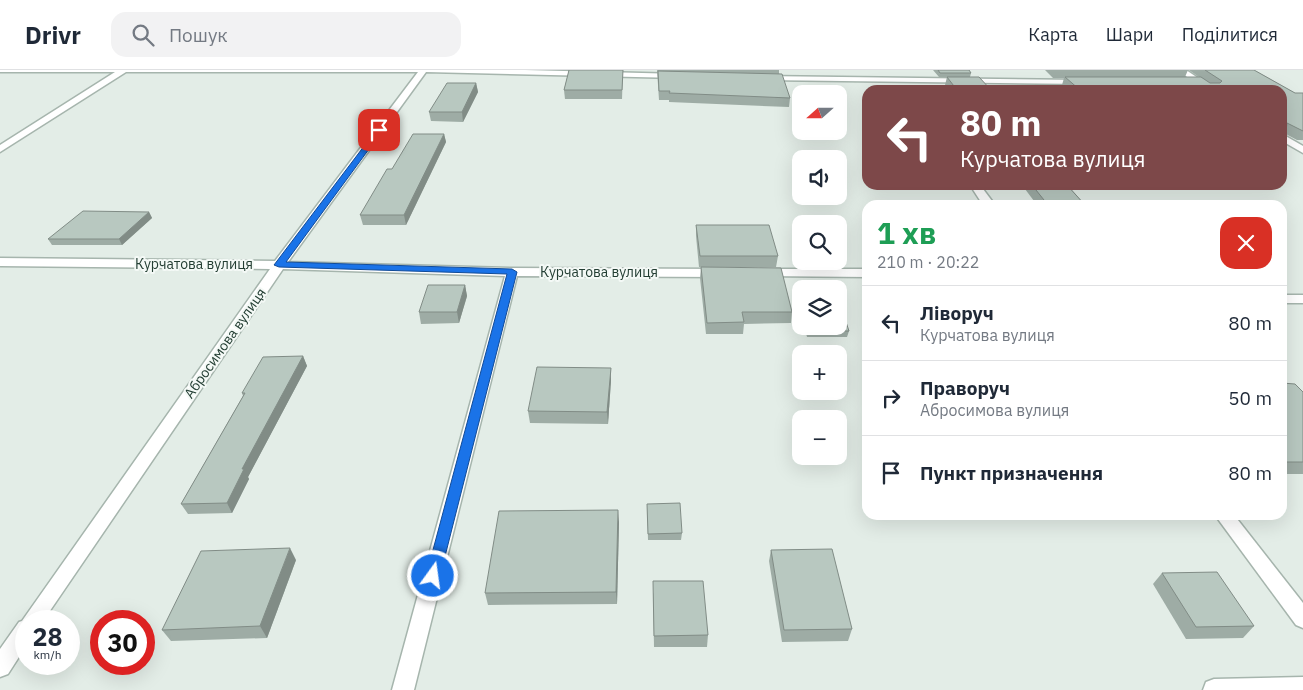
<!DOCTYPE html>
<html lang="uk">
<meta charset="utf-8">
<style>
body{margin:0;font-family:"IBM Plex Sans",sans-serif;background:#f2f2f3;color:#1f2937;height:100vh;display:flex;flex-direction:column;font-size:19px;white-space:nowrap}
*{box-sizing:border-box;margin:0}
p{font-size:16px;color:#747a83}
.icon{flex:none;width:28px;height:28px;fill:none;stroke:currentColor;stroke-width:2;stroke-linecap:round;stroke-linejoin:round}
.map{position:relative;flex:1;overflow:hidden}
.sheet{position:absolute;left:862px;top:130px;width:425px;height:320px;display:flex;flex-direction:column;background:#fff;border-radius:15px;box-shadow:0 5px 20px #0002}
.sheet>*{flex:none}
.hud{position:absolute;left:862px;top:15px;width:425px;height:105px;border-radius:15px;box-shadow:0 5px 20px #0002;background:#7d4849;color:#fff;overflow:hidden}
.needle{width:32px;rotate:249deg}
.fabs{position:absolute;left:792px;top:15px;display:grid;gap:10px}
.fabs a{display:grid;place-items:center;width:55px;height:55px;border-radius:10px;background:#fff;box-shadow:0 5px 20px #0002;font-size:25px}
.speed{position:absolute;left:15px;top:540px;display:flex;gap:10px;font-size:25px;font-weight:700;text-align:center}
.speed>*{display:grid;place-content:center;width:65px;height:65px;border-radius:50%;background:#fff;box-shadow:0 5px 20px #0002;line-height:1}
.speed small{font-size:12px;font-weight:400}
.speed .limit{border:8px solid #d22;background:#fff;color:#111}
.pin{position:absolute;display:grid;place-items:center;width:42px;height:42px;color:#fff;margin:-21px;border-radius:10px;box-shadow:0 2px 8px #0006}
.me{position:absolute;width:55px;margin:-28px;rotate:14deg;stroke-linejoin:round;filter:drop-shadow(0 0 4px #0008)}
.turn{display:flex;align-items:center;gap:18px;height:105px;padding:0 15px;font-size:22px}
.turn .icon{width:65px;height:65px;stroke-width:2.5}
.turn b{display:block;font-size:35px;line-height:42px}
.round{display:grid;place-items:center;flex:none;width:52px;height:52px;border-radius:15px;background:#f2f2f3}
.overview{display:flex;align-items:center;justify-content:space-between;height:85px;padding:0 15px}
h1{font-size:30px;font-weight:800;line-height:38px;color:#1e9e55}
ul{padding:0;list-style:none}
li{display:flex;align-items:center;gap:15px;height:75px;padding:0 15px;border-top:1px solid #e0e1e3}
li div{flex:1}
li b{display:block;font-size:19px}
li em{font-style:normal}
header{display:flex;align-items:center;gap:30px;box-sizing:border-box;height:70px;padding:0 25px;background:#fff;border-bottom:1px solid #e0e1e3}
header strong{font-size:24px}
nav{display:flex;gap:28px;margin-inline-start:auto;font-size:18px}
.search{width:350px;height:45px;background:#f2f2f3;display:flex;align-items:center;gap:12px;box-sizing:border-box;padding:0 18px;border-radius:15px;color:#747a83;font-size:19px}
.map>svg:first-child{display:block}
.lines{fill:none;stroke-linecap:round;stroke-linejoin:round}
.minor-casing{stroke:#a6b5ad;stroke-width:3}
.minor{fill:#fff;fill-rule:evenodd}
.wall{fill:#9eaca5}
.shaded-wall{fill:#818c86}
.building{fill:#b8c8c0;stroke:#818c86}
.route{fill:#1a73e8;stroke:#114b97}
.labels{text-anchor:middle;stroke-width:4;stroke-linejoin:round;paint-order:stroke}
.street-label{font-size:14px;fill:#233e33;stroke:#f4f9f6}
</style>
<header>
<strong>Drivr</strong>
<div class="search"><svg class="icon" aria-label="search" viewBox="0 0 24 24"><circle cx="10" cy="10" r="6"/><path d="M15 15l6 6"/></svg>Пошук</div>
<nav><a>Карта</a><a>Шари</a><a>Поділитися</a></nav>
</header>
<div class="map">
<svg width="1303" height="620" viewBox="0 0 1303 620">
<rect width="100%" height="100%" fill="#e3ede7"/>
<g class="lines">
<g class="minor-casing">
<g id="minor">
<polygon points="0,0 525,0 681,4 681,8 678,8 426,2 288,192 512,198 721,199 727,203 721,207 517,206 414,620 392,620 505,206 283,199 43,551 26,551 26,576 8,604 0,607 0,579 19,552 22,551 270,199 0,196 0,188 275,191 418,2 126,2 0,82 0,75 115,2 0,2"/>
<polygon points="1177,0 1186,0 1216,20 1206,20"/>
<polygon points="761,6 1083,10 1087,12 1083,14 764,10 760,8"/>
<polygon points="1282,64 1303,76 1303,83 1282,71"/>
<polygon points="970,115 980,115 995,135 983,135"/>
<polygon points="761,199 868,199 868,207 757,206 755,203 757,200"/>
<rect x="1282" y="225" width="21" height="8"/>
<polygon points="1215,445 1234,445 1303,533 1303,558 1296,555"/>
<polygon points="1303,607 1303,620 1203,620 1206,612 1214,609"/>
</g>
</g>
<use href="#minor" class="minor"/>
</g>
<g class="wall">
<polygon points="569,0 623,0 622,29 565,29 564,20"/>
<polygon points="657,0 779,0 779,3 790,28 789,37 669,32 669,30 659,30"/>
<polygon points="933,0 969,0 971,3 970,7 991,20 949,20 945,15 947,7 939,7"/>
<polygon points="1045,0 1188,0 1185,7 1199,7 1189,0 1254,0 1295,23 1303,23 1303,70 1297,70 1284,63 1282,66 1282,20 1067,20 1062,15 1064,8 1053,8"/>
<polygon points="476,13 478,22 463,52 431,51 429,42"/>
<polygon points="444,64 446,72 406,155 363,155 360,145 392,99"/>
<polygon points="1022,115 1067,115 1085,135 1037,135"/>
<polygon points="149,142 152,148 122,175 52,175 48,169"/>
<polygon points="696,155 778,186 776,197 699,197 696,166"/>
<polygon points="701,197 792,242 791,253 744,254 743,264 706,264 700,208"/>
<polygon points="465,215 467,226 459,253 421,254 419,242"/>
<polygon points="804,256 839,256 849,261 847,267 807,267"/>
<polygon points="303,286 307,296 248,407 249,409 232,443 188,444 181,434 243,326 242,323"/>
<polygon points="611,298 611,310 608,354 530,353 528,341"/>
<polygon points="1282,313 1303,322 1303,404 1282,404"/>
<polygon points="647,434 682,463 681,470 648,470"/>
<polygon points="619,452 617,534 488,535 485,523"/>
<polygon points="771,480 852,559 848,571 782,572 769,491"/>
<polygon points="296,490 267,568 171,571 162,560"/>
<polygon points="1162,503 1254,556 1243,568 1186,569 1153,514"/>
<polygon points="653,523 708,565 707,577 654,577"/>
</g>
<g class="shaded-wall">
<polygon points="476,13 478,22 463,52 462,42"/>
<polygon points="444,64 446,72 406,155 404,145"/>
<polygon points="149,142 152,148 122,175 119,169"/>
<polygon points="465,215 467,226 459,253 457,242"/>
<polygon points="303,286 307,296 248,407 249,409 232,443 227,433 242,399"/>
<polygon points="611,298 611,310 608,354 607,342"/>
<polygon points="618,440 619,452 617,534 616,522"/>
<polygon points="290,478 296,490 267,568 260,556"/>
</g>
<g class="building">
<polygon points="569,0 623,0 622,20 564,20"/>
<polygon points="938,0 969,0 971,3 940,3"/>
<polygon points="1205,0 1254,0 1295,23 1303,23 1303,61 1287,53 1286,61 1282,60 1282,20 1080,20 1065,7 1201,7 1210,13 1220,13 1222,11"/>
<polygon points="658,1 782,4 790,28 669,23 670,21 659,21"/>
<polygon points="947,7 979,7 991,20 957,20"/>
<polygon points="447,13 476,13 462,42 429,42"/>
<polygon points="413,64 444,64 404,145 360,145 387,99 392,99"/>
<polygon points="1032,115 1067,115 1085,135 1048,135"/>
<polygon points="83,141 149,142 119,169 48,169"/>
<polygon points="696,155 769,155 778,186 700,186"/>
<polygon points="701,197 781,198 792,242 742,242 744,252 707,253"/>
<polygon points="428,215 465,215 457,242 419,242"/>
<polygon points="839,234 840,234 849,261 808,261 807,256 839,256"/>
<polygon points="303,286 242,399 244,399 227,433 181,434 245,323 242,323 263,287"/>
<polygon points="537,297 611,298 607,342 528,341"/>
<polygon points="1282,313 1295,314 1303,322 1303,392 1282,392"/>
<polygon points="680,433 682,463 648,464 647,434"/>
<polygon points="618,440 616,522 485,523 499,441"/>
<polygon points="290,478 260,556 162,560 201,481"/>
<polygon points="832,479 852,559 784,560 771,480"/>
<polygon points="1217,502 1254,556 1196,557 1162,503"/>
<polygon points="653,511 703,511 708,565 654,566"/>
</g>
<polygon class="route" points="379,58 383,60 286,192 512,199 517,202 440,506 438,510 433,512 428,510 426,506 507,204 279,197 274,195 377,59"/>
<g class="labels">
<g class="street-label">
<text x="194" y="199">Курчатова вулиця</text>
<text x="599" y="207">Курчатова вулиця</text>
<text transform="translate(225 273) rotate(-55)" y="5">Абросимова вулиця</text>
</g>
</g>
</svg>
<div class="fabs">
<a><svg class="needle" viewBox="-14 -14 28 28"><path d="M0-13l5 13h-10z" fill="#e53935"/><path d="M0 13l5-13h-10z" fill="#747a83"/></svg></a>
<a><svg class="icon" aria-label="sound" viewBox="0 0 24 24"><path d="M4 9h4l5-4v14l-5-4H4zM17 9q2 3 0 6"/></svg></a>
<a><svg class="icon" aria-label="search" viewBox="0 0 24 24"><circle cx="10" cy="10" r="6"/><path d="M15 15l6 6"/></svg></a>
<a><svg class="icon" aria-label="layers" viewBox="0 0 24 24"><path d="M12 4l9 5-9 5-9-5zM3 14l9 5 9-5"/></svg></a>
<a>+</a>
<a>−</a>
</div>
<div class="speed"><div>28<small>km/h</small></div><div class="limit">30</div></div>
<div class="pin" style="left:379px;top:60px;background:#d93025"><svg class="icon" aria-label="arrive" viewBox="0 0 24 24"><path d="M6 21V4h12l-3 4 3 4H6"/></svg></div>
<svg class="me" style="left:433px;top:506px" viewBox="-20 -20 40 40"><circle r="17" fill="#1a73e8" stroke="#fff" stroke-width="3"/><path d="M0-11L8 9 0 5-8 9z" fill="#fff"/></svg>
<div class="hud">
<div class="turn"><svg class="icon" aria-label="left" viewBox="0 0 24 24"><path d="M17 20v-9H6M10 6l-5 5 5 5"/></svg><div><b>80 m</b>Курчатова вулиця</div></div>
</div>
<section class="sheet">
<div class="overview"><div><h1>1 хв</h1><p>210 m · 20:22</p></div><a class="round" style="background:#d93025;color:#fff"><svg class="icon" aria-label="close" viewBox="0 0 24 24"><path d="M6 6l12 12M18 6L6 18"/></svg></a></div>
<ul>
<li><svg class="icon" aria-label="left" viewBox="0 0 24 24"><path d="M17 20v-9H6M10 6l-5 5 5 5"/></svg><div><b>Ліворуч</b><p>Курчатова вулиця</p></div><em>80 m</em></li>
<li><svg class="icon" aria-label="right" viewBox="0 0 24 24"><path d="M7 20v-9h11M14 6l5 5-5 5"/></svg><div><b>Праворуч</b><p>Абросимова вулиця</p></div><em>50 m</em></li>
<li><svg class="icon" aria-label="arrive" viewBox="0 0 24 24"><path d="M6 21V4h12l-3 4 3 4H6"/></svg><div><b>Пункт призначення</b></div><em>80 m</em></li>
</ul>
</section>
</div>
